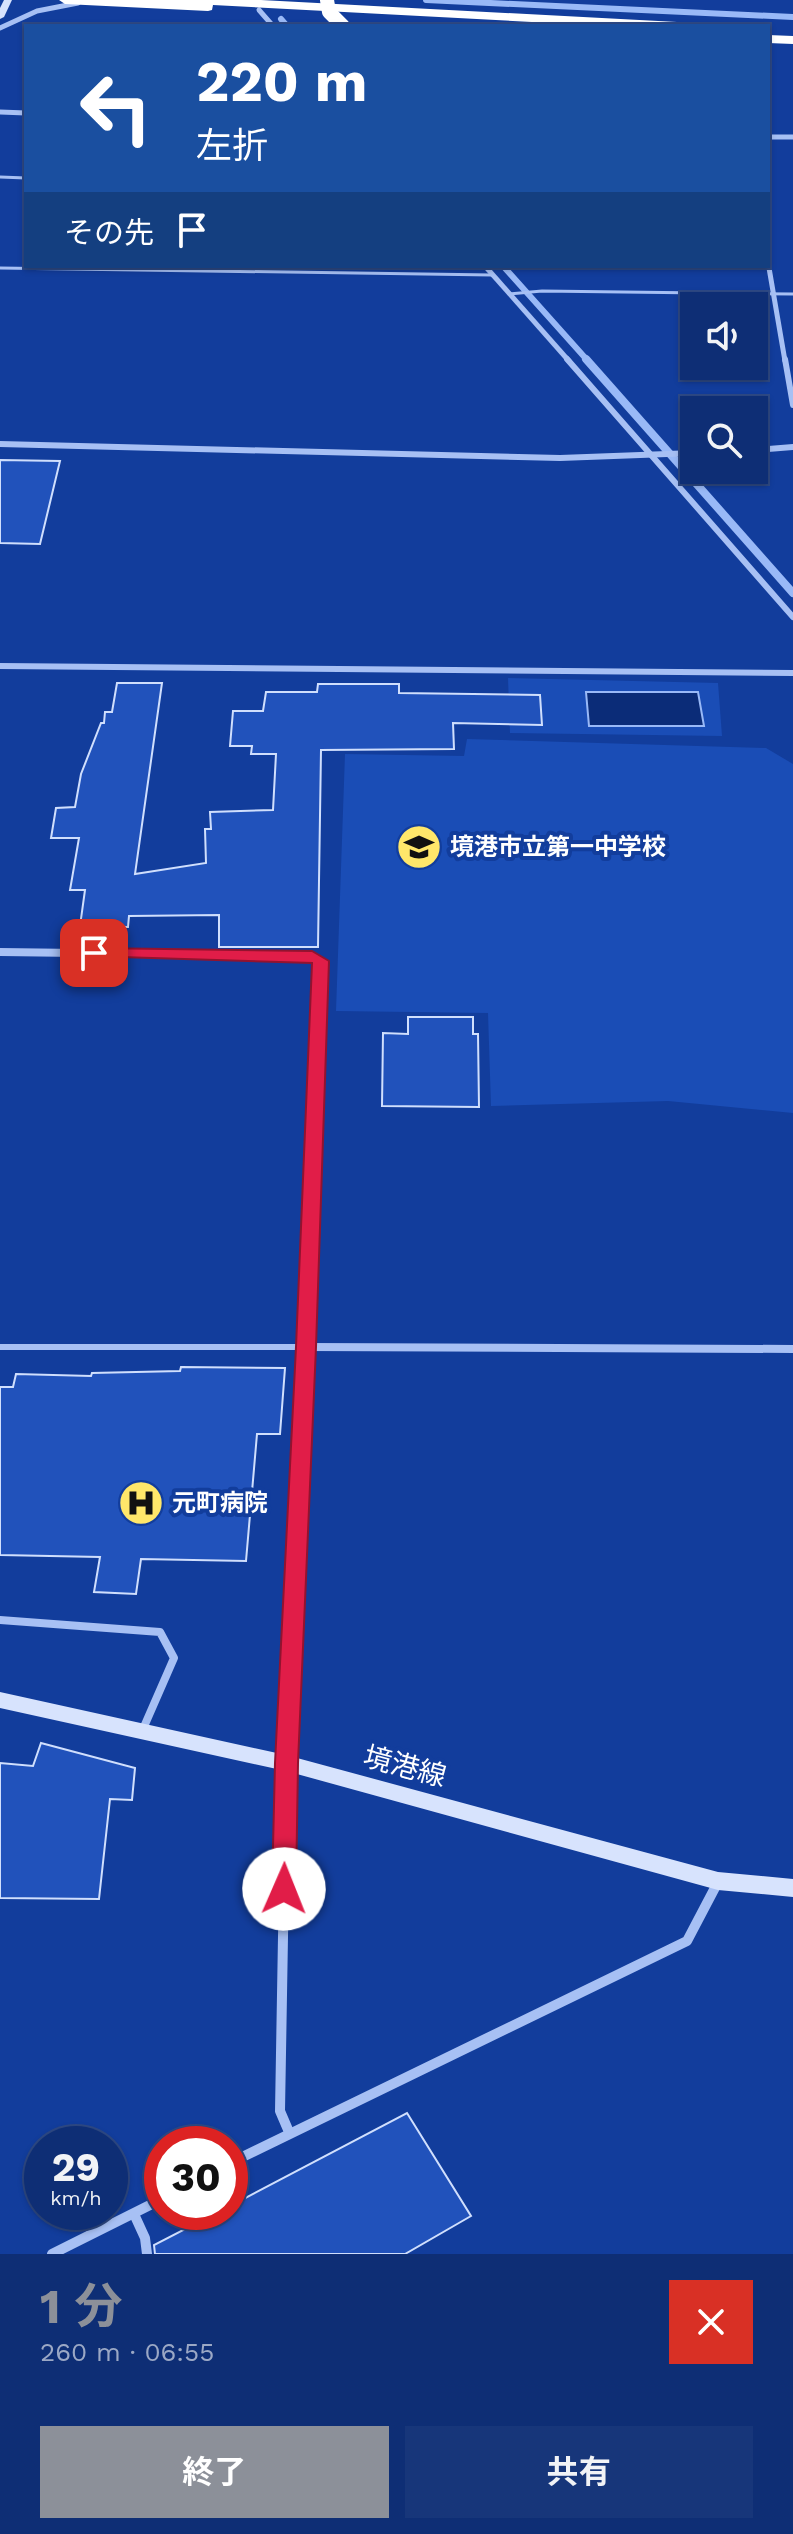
<!DOCTYPE html>
<html lang="ja">
<meta charset="utf-8">
<style>
body{margin:0;font-family:"Work Sans","Noto Sans JP",sans-serif;background:#17367a;color:#f1f3f6;height:100vh;display:flex;flex-direction:column;font-size:30px;white-space:nowrap}
*{box-sizing:border-box;margin:0}
p{font-size:26px;color:#9ba8c5}
.icon{flex:none;width:44px;height:44px;fill:none;stroke:currentColor;stroke-width:2;stroke-linecap:round;stroke-linejoin:round}
.map{position:relative;height:2254px;overflow:hidden}
.sheet{display:flex;flex-direction:column;background:#0e2e75;flex:1}
.sheet>*{flex:none}
.banner{position:absolute;left:24px;top:24px;width:746px;height:244px;border-radius:0px;box-shadow:0 2px 6px #0004,0 0 0 2px #2e4a87;background:#1a4fa0;color:#fff;overflow:hidden}
.controls{position:absolute;left:680px;top:292px;display:grid;gap:16px}
.controls a{display:grid;place-items:center;width:88px;height:88px;border-radius:0px;background:#0e2e75;box-shadow:0 2px 6px #0004,0 0 0 2px #2e4a87;font-size:40px}
.speed{position:absolute;left:24px;top:2126px;display:flex;gap:16px;font-size:40px;font-weight:700;text-align:center}
.speed>*{display:grid;place-content:center;width:104px;height:104px;border-radius:50%;background:#0e2e75;box-shadow:0 2px 6px #0004,0 0 0 2px #2e4a87;line-height:1}
.speed small{font-size:20px;font-weight:400}
.speed .limit{border:12px solid #d22;background:#fff;color:#111}
.pin{position:absolute;display:grid;place-items:center;width:68px;height:68px;color:#fff;margin:-34px;border-radius:16px;box-shadow:0 4px 12px #0006}
.me{position:absolute;width:88px;margin:-44px;rotate:1deg;stroke-linejoin:round;filter:drop-shadow(0 0 6px #0008)}
.turn{display:flex;align-items:center;gap:28px;height:168px;padding:0 40px;font-size:36px}
.turn .icon{width:104px;height:104px;stroke-width:2.5}
.turn b{display:block;font-size:56px;line-height:68px}
.then{display:flex;align-items:center;height:76px;padding:0 40px;background:#0003;gap:16px;font-size:30px}
.round{display:grid;place-items:center;flex:none;width:84px;height:84px;border-radius:0px;background:#17367a}
.overview{display:flex;align-items:center;justify-content:space-between;height:136px;padding:0 40px}
h1{font-size:48px;font-weight:700;line-height:60px;color:#8c9099}
.action{display:flex;gap:16px;margin-top:auto;padding:16px 40px}
.action a{flex:1;height:92px;border-radius:0px;background:#8c9099;color:#fff;font-size:32px;font-weight:700;line-height:92px;text-align:center}
.action a+a{background:#17367a;color:#f1f3f6}
.map>svg:first-child{display:block}
.green{fill:#1a4db6}
.water{fill:#0b2c78;stroke:#99b9f7;stroke-width:2}
.lines{fill:none;stroke-linecap:round;stroke-linejoin:round}
.stream-far1{stroke:#99b9f7;stroke-width:6}
.stream{stroke:#99b9f7;stroke-width:8}
.building{fill:#2152bb;stroke:#d0dffd;stroke-width:2}
.lane-far2{stroke:#a7c0f4;stroke-width:3}
.lane-far1{stroke:#a7c0f4;stroke-width:6}
.lane{stroke:#a7c0f4;stroke-width:8}
.street-far3{stroke:#a7c0f4;stroke-width:5}
.street-far2{stroke:#a7c0f4;stroke-width:6}
.street-far1{stroke:#a7c0f4;stroke-width:8}
.street{stroke:#a7c0f4;stroke-width:10}
.secondary{fill:#d7e3fd;fill-rule:evenodd}
.highway{fill:#fff;fill-rule:evenodd}
.highway-bridge{stroke:#fff;stroke-width:14}
.route{fill:#e11d48;stroke:#92132f;stroke-width:2}
.labels{text-anchor:middle;stroke-width:8;stroke-linejoin:round;paint-order:stroke}
.poi-label{font-size:24px;font-weight:bold;fill:#fff;stroke:#123d9c;text-anchor:start}
.near-street-label{font-size:28px;fill:#fff;stroke:#123d9c}
</style>
<div class="map">
<svg width="793" height="2254" viewBox="0 0 793 2254">
<rect width="100%" height="100%" fill="#123d9c"/>
<g class="green">
<polygon points="508,678 718,683 722,736 510,733"/>
<polygon points="467,739 766,748 793,764 793,1113 668,1101 491,1106 488,1013 336,1011 345,754 464,756"/>
</g>
<polygon class="water" points="586,692 698,692 704,726 589,726"/>
<g class="lines">
<g class="stream-far1">
<polyline points="426,0 793,17"/>
<polyline points="281,19 287,26"/>
<polyline points="503,266 588,361"/>
</g>
<polyline class="stream" points="586,359 793,593"/>
</g>
<g class="building">
<polygon points="0,460 60,461 40,544 0,543"/>
<polygon points="117,683 162,683 135,874 206,863 205,829 211,829 210,812 273,810 276,754 251,754 252,746 230,746 233,711 263,711 266,692 317,692 318,684 399,684 399,693 540,695 542,725 453,723 454,749 321,750 318,947 219,947 219,915 129,916 128,927 80,926 85,890 70,890 79,838 51,838 56,808 75,807 81,774 101,723 104,723 105,712 112,712"/>
<polygon points="408,1017 473,1017 473,1034 478,1034 479,1107 382,1106 383,1033 408,1034"/>
<polygon points="181,1367 285,1368 280,1434 257,1434 246,1561 141,1559 136,1594 94,1592 100,1557 0,1555 0,1387 13,1387 16,1374 91,1376 92,1373 180,1371"/>
<polygon points="41,1743 135,1768 132,1800 110,1799 99,1899 0,1898 0,1763 33,1766"/>
<polygon points="407,2113 471,2216 405,2254 155,2254 154,2245 218,2212 230,2212 230,2206"/>
</g>
<g class="lines">
<g class="lane-far2">
<polyline points="0,177 26,178"/>
<polyline points="0,268 492,275"/>
<polyline points="509,294 542,291 793,294"/>
</g>
<polyline class="lane-far1" points="0,1347 306,1347"/>
<polyline class="lane" points="0,1620 160,1632 174,1658 143,1729"/>
<g class="street-far3">
<polyline points="259,10 273,26"/>
<polyline points="0,28 37,11 78,3"/>
<polyline points="0,112 26,113"/>
<polyline points="768,137 793,137"/>
<polyline points="768,262 785,361"/>
<polyline points="485,266 569,361"/>
</g>
<g class="street-far2">
<polyline points="567,359 793,617"/>
<polyline points="785,359 793,405"/>
<polyline points="0,444 560,458 694,453"/>
<polyline points="754,450 793,447"/>
<polyline points="0,666 793,673"/>
</g>
<g class="street-far1">
<polyline points="0,952 312,956 320,961 301,1449"/>
<polyline points="306,1347 793,1349"/>
</g>
<g class="street">
<polyline points="289,2132 280,2111 286,1763 301,1447"/>
<polyline points="230,2163 687,1941 718,1882"/>
<polyline points="134,2214 145,2238 147,2254"/>
<polyline points="52,2254 162,2199"/>
</g>
<g class="secondary">
<polygon points="4,0 12,0 4,17 0,19 0,8"/>
<polygon points="0,1692 286,1755 718,1872 793,1879 793,1897 718,1890 286,1771 0,1708"/>
</g>
<g class="highway">
<polygon points="59,0 261,0 677,22 683,26 607,26 213,5 212,10 208,11 65,4"/>
<polygon points="768,35 793,36 793,44 768,43"/>
</g>
<polyline class="highway-bridge" points="327,0 329,12 343,26"/>
</g>
<polygon class="route" points="94,948 312,951 329,961 316,1347 298,1763 296,1889 293,1896 284,1899 275,1896 272,1889 275,1763 296,1347 312,963 88,956 85,953 88,949"/>
<defs>
<g id="school-disc" transform="scale(2.3)"><circle r="9.5" fill="#ffe76a" stroke="#123d9c"/><path d="M0-5L7-2L0 1L-7-2ZM-4 1L0 2.5L4 1V4Q0 6-4 4Z" fill="#111"/></g>
<g id="hospital-disc" transform="scale(2.3)"><circle r="9.5" fill="#ffe76a" stroke="#123d9c"/><path d="M-5-5h3v3.5h4V-5h3V5h-3V1.5h-4V5h-3Z" fill="#111"/></g>
</defs>
<g fill-rule="evenodd">
<use href="#school-disc" x="419" y="847"/>
<use href="#hospital-disc" x="141" y="1503"/>
</g>
<g class="labels">
<g class="poi-label">
<text x="450" y="855">境港市立第一中学校</text>
<text x="172" y="1511">元町病院</text>
</g>
<g class="near-street-label">
<text transform="translate(405 1766) rotate(15)" y="10">境港線</text>
</g>
</g>
</svg>
<div class="controls">
<a><svg class="icon" aria-label="sound" viewBox="0 0 24 24"><path d="M4 9h4l5-4v14l-5-4H4zM17 9q2 3 0 6"/></svg></a>
<a><svg class="icon" aria-label="search" viewBox="0 0 24 24"><circle cx="10" cy="10" r="6"/><path d="M15 15l6 6"/></svg></a>
</div>
<div class="speed"><div>29<small>km/h</small></div><div class="limit">30</div></div>
<div class="pin" style="left:94px;top:953px;background:#d93025"><svg class="icon" aria-label="arrive" viewBox="0 0 24 24"><path d="M6 21V4h12l-3 4 3 4H6"/></svg></div>
<svg class="me" style="left:284px;top:1889px" viewBox="-20 -20 40 40"><circle r="19" fill="#fff"/><path d="M0-13L10 11 0 6-10 11z" fill="#e11d48"/></svg>
<div class="banner">
<div class="turn"><svg class="icon" aria-label="left" viewBox="0 0 24 24"><path d="M17 20v-9H6M10 6l-5 5 5 5"/></svg><div><b>220 m</b>左折</div></div>
<div class="then">その先<svg class="icon" aria-label="arrive" viewBox="0 0 24 24"><path d="M6 21V4h12l-3 4 3 4H6"/></svg></div>
</div>
</div>
<section class="sheet">
<div class="overview"><div><h1>1 分</h1><p>260 m · 06:55</p></div><a class="round" style="background:#d93025;color:#fff"><svg class="icon" aria-label="close" viewBox="0 0 24 24"><path d="M6 6l12 12M18 6L6 18"/></svg></a></div>
<div class="action"><a>終了</a><a>共有</a></div>
</section>
